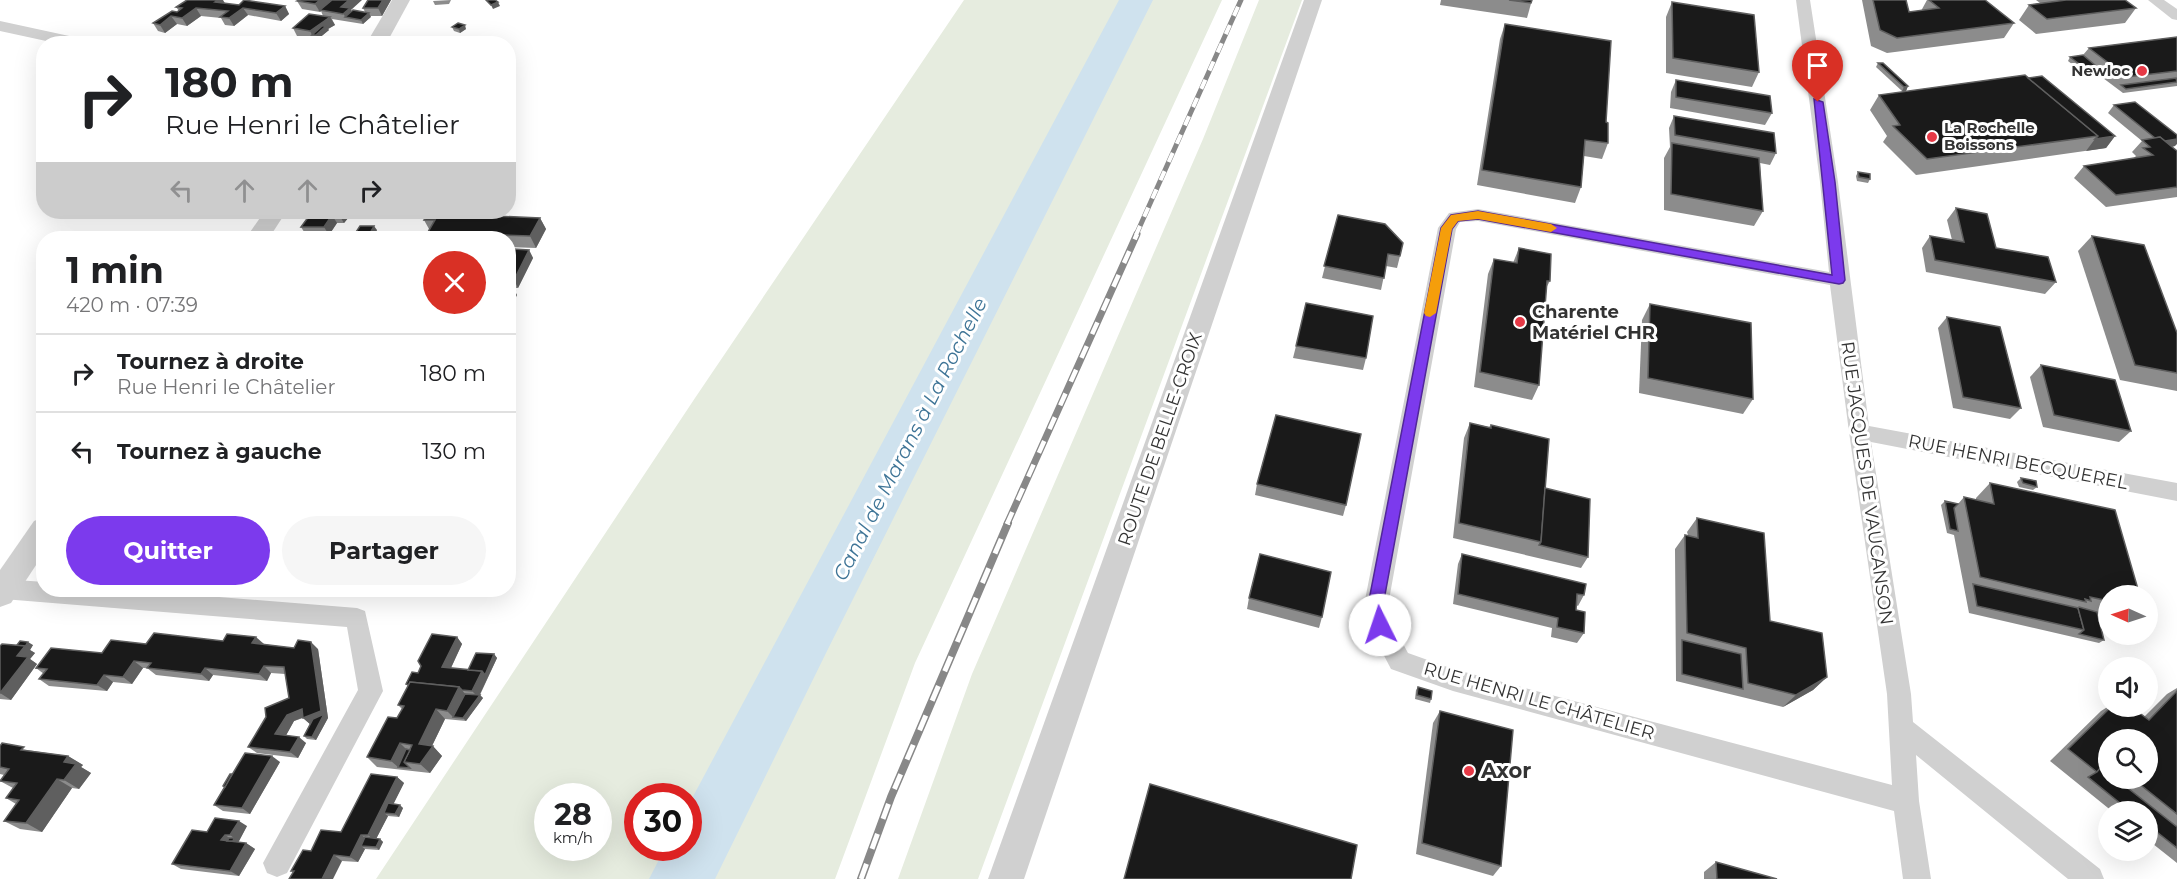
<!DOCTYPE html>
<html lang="fr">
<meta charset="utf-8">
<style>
body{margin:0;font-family:Montserrat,sans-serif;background:#f6f6f6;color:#202124;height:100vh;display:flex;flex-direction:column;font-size:22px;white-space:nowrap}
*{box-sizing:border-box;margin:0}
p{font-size:20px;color:#757577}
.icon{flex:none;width:33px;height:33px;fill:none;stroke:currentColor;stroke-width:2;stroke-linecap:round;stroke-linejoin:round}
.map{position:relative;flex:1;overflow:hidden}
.panel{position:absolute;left:36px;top:231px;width:480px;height:366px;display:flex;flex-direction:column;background:#fff;border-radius:24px;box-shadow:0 6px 24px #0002}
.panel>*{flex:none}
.banner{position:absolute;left:36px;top:36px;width:480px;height:183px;border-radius:24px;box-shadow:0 6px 24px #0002;background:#fff;color:#202124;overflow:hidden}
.needle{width:39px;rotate:273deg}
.fabs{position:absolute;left:2098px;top:585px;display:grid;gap:12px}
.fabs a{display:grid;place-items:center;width:60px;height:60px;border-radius:50%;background:#fff;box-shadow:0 6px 24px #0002;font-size:30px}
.speed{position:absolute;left:534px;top:783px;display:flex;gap:12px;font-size:30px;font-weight:700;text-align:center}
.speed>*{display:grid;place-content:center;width:78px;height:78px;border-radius:50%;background:#fff;box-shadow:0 6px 24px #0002;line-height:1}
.speed small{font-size:15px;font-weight:400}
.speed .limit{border:9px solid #d22;background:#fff;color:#111}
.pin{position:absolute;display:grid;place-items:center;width:51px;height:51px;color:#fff;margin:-62px -26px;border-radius:50% 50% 50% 0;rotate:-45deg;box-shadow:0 0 6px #0007}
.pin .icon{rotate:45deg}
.me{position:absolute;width:66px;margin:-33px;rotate:356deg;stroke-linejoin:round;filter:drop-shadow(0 0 4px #0008)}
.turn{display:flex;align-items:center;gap:21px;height:126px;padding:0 30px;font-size:27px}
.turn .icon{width:78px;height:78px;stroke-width:2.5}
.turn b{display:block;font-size:42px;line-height:51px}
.lanes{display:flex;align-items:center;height:57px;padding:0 30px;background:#0003;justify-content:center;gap:30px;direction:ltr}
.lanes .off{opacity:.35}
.round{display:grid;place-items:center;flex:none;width:63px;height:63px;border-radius:32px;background:#f6f6f6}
.summary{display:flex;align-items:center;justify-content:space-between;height:102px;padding:0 30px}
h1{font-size:36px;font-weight:700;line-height:45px}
.cta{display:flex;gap:12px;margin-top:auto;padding:12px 30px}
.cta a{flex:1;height:69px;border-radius:36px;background:#7c3aed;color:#fff;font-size:24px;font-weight:700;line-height:69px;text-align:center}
.cta a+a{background:#f6f6f6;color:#202124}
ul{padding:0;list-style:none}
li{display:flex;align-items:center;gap:18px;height:78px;padding:0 30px;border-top:2px solid #e0e0e0}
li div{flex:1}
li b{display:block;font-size:22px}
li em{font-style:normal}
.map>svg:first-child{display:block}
.green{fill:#e6ecdf;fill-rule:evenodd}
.water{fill:#cfe2ee}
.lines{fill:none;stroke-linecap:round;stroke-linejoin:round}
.minor{fill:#d0d0d0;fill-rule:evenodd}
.tertiary{fill:#d0d0d0;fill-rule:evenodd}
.rail-far2-casing{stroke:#888;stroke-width:5}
.rail-far1-casing{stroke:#888;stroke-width:7}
.rail-casing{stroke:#888;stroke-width:8}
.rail-far2{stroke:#fff;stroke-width:4;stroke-dasharray:10;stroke-linecap:butt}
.rail-far1{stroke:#fff;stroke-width:4.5;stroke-dasharray:13;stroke-linecap:butt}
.rail{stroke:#fff;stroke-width:5;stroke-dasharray:16;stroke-linecap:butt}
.wall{fill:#8c8c8c;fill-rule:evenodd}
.shaded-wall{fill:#5f5f5f}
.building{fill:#1a1a1a;stroke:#5f5f5f;stroke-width:1.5}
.route{fill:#7c3aed;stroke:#51269a;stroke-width:1.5}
.slow{fill:#f59e0b}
.poi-dot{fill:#e63946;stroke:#fff;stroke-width:2}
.labels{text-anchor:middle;stroke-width:6;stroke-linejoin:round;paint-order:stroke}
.far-poi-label{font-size:15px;font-weight:bold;fill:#333;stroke:#fff;text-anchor:end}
.poi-label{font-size:18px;font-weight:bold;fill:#333;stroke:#fff;text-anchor:start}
.street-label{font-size:18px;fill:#333;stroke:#fff}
.water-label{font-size:20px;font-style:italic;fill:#3f7597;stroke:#fff}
.near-poi-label{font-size:21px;font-weight:bold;fill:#333;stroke:#fff;text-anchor:start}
</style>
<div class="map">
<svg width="2177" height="879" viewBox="0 0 2177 879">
<rect width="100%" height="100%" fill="#fff"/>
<g class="green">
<path d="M964,0H1222L915,663L835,879H376L695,398ZM548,796H598V848H548ZM638,796H688V848H638Z"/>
<polygon points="1259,0 1302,0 978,879 898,879 972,674 1203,139"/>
</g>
<polygon class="water" points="1119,0 1153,0 827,651 715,879 649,879 665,848 688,848 689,804"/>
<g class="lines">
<g class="minor">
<path d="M1796,0H1810L1838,182L1869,426L2177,483V501L1871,442L1911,694L1913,722L2100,869L2104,879H2068L1916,755L1919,801L1931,879H1903L1894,811L1453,691L1391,669L1368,625L1365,600L1438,228L1449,213L1478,209L1829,272L1820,182ZM1478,221L1830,285L1849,432L1887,694L1892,785L1453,669L1408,653L1392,623L1389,600L1456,229L1460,222Z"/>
<polygon points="2148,0 2164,0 2177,9 2177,20 2172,19"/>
<polygon points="0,21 83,39 90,44 60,44 0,31"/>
<polygon points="3,579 44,582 44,590 132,590 357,608 365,611 383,691 287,873 277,877 267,873 263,863 358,690 347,627 3,599 0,598 0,580"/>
</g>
<g class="tertiary">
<polygon points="392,0 410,0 386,44 366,44"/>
<polygon points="1304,0 1322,0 1024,879 988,879"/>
<polygon points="264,212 286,212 269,238 246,238"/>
<polygon points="44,517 44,553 11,603 0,607 0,570 34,521"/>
</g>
<g class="rail-far2-casing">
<polyline id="rail-far2" points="1136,235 1241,0"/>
</g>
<g class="rail-far1-casing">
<polyline id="rail-far1" points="1007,524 1137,234"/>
</g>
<g class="rail-casing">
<polyline id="rail" points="861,879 891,797 1008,523"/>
</g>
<use href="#rail-far2" class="rail-far2"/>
<use href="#rail-far1" class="rail-far1"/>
<use href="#rail" class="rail"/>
</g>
<g class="wall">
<polygon points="391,0 382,16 371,16 363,24 332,19 335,25 328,29 329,30 318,39 297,36 293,28 323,16 321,11 320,12 302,9 297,1 351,10 352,12 365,12 363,8"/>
<polygon points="451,0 449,4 435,5 433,1"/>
<polygon points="1441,0 1532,0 1527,18 1440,5"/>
<polygon points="1862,0 1906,0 1909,12 1921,11 1927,0 1985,0 2014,23 2004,38 1887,53 1871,46"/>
<polygon points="2036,0 2125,0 2136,8 2125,23 2036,34 2019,20 2029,5 2040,3"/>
<polygon points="1672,2 1759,72 1752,87 1666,73 1666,17"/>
<polygon points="225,4 285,6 289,14 281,21 248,15 234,26 225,25 221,18 201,16 187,26 177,24 165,33 158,31 153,23 179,11 176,7"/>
<polygon points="1505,24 1606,122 1608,143 1602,159 1584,156 1581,187 1575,203 1477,185 1500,39"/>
<polygon points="452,27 466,29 460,33 454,31"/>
<polygon points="2177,37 2177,86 2123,93 2099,75 2087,76 2068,61 2070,57 2083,55 2089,48"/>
<polygon points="1878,63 1908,86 1906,91 1902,91 1876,67"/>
<polygon points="1676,80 1772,113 1765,125 1670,108 1671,92"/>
<polygon points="1879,95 2115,136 2106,148 1916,175 1883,142 1887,136 1870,110"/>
<polygon points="2114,105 2175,146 2172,147 2177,151 2177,197 2106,207 2074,178 2084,166 2134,158 2136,156 2132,152 2142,141 2108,113"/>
<polygon points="1674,116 1776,153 1770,165 1760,163 1763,211 1754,226 1664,210 1664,158 1670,147 1669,128"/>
<polygon points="1858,172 1870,179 1868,183 1857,181 1856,176"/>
<polygon points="1956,208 1996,248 2056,282 2045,294 1926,272 1922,248 1930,236 1952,240 1947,220"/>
<polygon points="311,212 353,212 344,223 337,223 329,235 306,235 301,227"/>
<polygon points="478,215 540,218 546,229 536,248 508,247 508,238 432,238 428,232 429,229 424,220"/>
<polygon points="1338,215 1400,256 1397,268 1386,266 1381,290 1322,278"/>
<polygon points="377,230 373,237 358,236 356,232"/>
<polygon points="2092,236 2177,333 2177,391 2120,380 2078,251"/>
<polygon points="1519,248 1550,281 1546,288 1539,385 1532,400 1474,387 1488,274 1494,259 1513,263"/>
<polygon points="529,250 533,258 518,288 508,288 508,258"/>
<polygon points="1650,304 1753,399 1743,414 1639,393 1642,320"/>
<polygon points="1947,317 2021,408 2010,419 1953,408 1938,328"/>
<polygon points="1296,346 1366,358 1363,370 1293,358"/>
<polygon points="2041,365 2131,431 2119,442 2043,427 2030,377"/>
<polygon points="1470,423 1489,427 1491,425 1545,488 1588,557 1581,568 1453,538 1464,438"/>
<polygon points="2021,478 2037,487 2033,490 2019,487 2017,482"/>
<polygon points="1990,483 2109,596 2109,619 2098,616 2104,640 2099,643 1969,613 1954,535 1947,533 1941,505 1945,501 1958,504 1964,497 1976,500 1976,498"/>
<polygon points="1257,484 1346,505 1343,516 1255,495"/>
<polygon points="1697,518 1770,621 1827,677 1813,690 1783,707 1676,681 1675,549 1685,535 1688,535 1687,532"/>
<polygon points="1462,554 1584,595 1578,606 1576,605 1576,610 1584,633 1577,643 1551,637 1552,628 1453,604 1458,564"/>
<polygon points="1249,598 1322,617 1319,628 1247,609"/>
<polygon points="457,637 462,644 451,668 468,670 494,654 497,658 480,695 483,698 466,721 445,719 432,746 442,756 430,773 377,767 367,757 397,718 402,709 398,705 408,686 406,684 417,673"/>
<polygon points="223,641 264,644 263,644 294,648 318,649 328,718 316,740 307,739 304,736 310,724 303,718 294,721 286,735 306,743 298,758 257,753 248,747 289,698 285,674 271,673 267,681 213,675 209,681 156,675 147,668 143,668 132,684 113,682 107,691 49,686 39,679 44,674 36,668 146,644"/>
<polygon points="17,645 33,645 30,650 35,653 30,659 37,664 11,700 0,699 0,646"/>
<polygon points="1418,687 1431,699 1430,703 1415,699 1416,690"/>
<path d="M2177,688V863L2148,840V812H2113L2050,761L2101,711L2109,706H2130L2144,717L2167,694ZM2109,740L2148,778H2109Z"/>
<polygon points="1440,711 1501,866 1493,876 1416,854 1433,723"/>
<polygon points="0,746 68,756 83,765 81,767 91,773 79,789 72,788 42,832 20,829 4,821 16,804 6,798 13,788 0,781 4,775 0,774"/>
<polygon points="280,762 250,814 223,811 214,805 224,787 223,786 232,774"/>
<polygon points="397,777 404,783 393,804 403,808 399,817 388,816 376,839 380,839 383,842 379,850 365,849 358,862 342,861 293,872 291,871 311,851 341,832"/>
<polygon points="247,826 238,842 246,843 255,849 239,876 181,869 172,864 207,832"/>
<polygon points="1716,862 1777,879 1704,879 1704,872"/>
</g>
<g class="shaded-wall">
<polygon points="218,0 223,0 226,5 215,2"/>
<polygon points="320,0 333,0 320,12 315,4"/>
<polygon points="349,0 362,0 351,10 354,16 345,17 341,7"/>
<polygon points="383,0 391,0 382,16 378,8"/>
<polygon points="498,2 500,6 493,9 491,5"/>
<polygon points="285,6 289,14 281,21 276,13"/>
<polygon points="196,8 201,16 187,26 182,18"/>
<polygon points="243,8 248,15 234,26 229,18"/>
<polygon points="369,13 371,17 363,24 361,20"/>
<polygon points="171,16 177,24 165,33 160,25"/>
<polygon points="330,17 335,25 328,29 329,30 318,39 316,35 312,35 314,39 310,31"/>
<polygon points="465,25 466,29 460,33 459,29"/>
<polygon points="1908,86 1906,91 1902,91 1904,87"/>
<polygon points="2115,136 2106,148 2086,151 2095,139"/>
<polygon points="2177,139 2177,144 2175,146 2153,150 2160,142"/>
<polygon points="342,212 353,212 344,223 339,215"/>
<polygon points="473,212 476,212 481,221 471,215"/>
<polygon points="332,215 337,223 329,235 324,227"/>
<polygon points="540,218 546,229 536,248 530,236"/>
<polygon points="374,226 377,230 373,237 370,233"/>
<polygon points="529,250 533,258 518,288 514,280"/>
<polygon points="515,291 517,295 508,314 508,305"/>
<polygon points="509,344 511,348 508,354 508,345"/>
<polygon points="256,637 264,644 260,650 252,643"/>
<polygon points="457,637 462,644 448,674 442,667"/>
<polygon points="28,642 33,645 30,650 35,653 30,659 37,664 11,700 0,693 17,656"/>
<polygon points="311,642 318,649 328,718 316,740 312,737 311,725 303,718"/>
<polygon points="494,654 497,658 479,696 480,695 483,698 466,721 463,718 478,697 472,691 482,671"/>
<polygon points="134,661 143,668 132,684 123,677"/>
<polygon points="264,666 271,673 267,681 259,674"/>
<polygon points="205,668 213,675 209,681 201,674"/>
<polygon points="104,675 113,682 107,691 97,685"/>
<polygon points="1827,677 1813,690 1783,707 1796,695"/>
<polygon points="459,687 468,697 453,717 447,711"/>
<polygon points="302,709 309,715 294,721 283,741 275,734 287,715"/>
<polygon points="436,709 445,719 429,752 433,746 442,756 430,773 420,764 419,744"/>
<polygon points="299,737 306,743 298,758 290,752"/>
<polygon points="400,743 410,753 398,767 391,761"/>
<polygon points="68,756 83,765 81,767 91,773 79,789 64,780 64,762"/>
<polygon points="272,756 280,762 250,814 242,808"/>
<polygon points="397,777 404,783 389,813 384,813 388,816 375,841 368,835"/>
<polygon points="57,779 72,788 42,832 26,823"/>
<polygon points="400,805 403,808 399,817 395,814"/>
<polygon points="239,821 247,826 236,847 221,840 225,835 233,840 234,838 230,835"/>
<polygon points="361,835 369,840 361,846 365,849 358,862 350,857"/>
<polygon points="380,839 383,842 379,850 376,847"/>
<polygon points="246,843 255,849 239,876 230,871"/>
<polygon points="334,855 342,861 333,879 322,879"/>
</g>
<g class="building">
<polygon points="187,0 218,0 215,2 239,5 244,0 285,6 276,13 243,8 229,18 220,17 228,11 196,8 182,18 171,16 160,25 153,23 172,11 177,12 182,8 176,7"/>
<polygon points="299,0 320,0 315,4 297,1"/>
<polygon points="332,0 349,0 341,7 350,8 343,14 320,10"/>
<polygon points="368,0 383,0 378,8 363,8"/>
<polygon points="486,0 495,0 498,2 491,5"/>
<polygon points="1509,0 1532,0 1531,3"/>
<polygon points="1873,0 1906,0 1909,12 1939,8 1929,0 1985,0 2014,23 1897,38 1880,30"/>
<polygon points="2066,0 2125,0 2136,8 2047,19 2029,5"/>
<polygon points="1672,2 1754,15 1759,72 1673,58"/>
<polygon points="353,10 369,13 361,20 345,17"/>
<polygon points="309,14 330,17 310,31 293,28"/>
<polygon points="458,23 465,25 459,29 452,27"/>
<polygon points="1505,24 1611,41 1606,122 1608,123 1608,143 1585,140 1581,187 1482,170"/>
<polygon points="322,26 326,26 316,35 312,35"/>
<polygon points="2177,37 2177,71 2127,77 2089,48"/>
<polygon points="2083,55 2102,71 2090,72 2070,57"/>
<polygon points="1878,63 1883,63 1908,86 1904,87"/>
<polygon points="2025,75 2098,136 1927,159 1893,126 1900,125 1879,95"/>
<polygon points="2042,76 2115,136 2095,139 2098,136 2028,78"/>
<polygon points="2176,78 2177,82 2126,89 2121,85"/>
<polygon points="1676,80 1770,96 1772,113 1676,97"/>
<polygon points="2135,102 2177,135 2177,139 2165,141 2160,137 2155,138 2114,105"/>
<polygon points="1674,116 1774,133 1776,153 1675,135"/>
<polygon points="2160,137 2177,151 2177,187 2116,195 2084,166 2153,155 2143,148 2150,147 2142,140"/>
<polygon points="1672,143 1759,158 1763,211 1671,194"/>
<polygon points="1858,172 1870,174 1870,179 1859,177"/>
<polygon points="1956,208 1987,214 1996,248 2048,257 2056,282 1935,260 1930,236 1964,242"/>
<polygon points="312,212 342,212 339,215 332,215 324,227 301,227"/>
<polygon points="429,212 473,212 471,215 540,218 530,236 428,232 435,220 424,220"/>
<polygon points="1338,215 1385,224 1403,243 1400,256 1388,254 1384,278 1324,266"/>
<polygon points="360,226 374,226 370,233 356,232"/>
<polygon points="2092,236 2144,245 2177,333 2177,373 2135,365"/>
<polygon points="1519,248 1551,254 1550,281 1547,281 1539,385 1480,372 1494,259 1517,263"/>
<polygon points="513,249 529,250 514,280 508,280 508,258"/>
<polygon points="508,291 515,291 508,305"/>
<polygon points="1306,303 1373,316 1366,358 1296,346"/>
<polygon points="1650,304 1751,323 1753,399 1648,378"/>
<polygon points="1947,317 2000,327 2021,408 1963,397"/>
<polygon points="2041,365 2115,380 2131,431 2054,415"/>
<polygon points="1276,415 1361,434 1346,505 1257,484"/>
<polygon points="1470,423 1491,428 1491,425 1549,439 1541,542 1459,523"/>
<polygon points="2021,478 2036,481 2037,487 2023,483"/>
<polygon points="1990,483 2115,510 2140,596 2109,596 2109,601 2090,597 2091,601 2085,599 2086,602 1980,577 1964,497 1994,504"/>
<polygon points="1545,488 1590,499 1588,557 1539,545 1541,542"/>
<polygon points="1945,501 1958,504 1954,508 1958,531 1950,529"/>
<polygon points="1697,518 1764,533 1770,621 1822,633 1827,677 1796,695 1748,683 1746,648 1687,633 1685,535 1698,538"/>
<polygon points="1260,554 1331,572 1322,617 1249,598"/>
<polygon points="1462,554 1586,584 1584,595 1577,594 1576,610 1585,612 1584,633 1557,627 1558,618 1458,594"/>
<polygon points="1973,584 2078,608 2084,630 1977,606"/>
<polygon points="2079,607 2097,612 2104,640 2079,634 2084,630 2078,608"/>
<polygon points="154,633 223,641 227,634 256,637 252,643 294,648 298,640 311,642 321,711 303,718 302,709 287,715 275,734 299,737 290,752 248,747 266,717 265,708 289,698 284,667 264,666 259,674 205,668 201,674 147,668 151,663 134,661 123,677 104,675 97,685 39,679 47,669 36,668 51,648 102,653 111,640 146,644"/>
<polygon points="432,634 457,637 442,667 482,671 472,691 462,690 459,687 410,682 409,685 406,684 412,672 418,673 421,666 418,661"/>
<polygon points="1682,640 1741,654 1743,689 1682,674"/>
<polygon points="20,641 28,642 25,647 17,645"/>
<polygon points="2,644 25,646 17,656 28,657 0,693 0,646"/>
<polygon points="476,653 494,654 485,675 482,671 468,670"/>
<polygon points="410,682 459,687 447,711 436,709 419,744 433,746 420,764 404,762 412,745 400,743 391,761 367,757 388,717 397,718 404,706 398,705"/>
<polygon points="1418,687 1432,691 1431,699 1417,695"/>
<polygon points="2177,691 2177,814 2132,778 2148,778 2148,740 2109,740 2109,761 2108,760 2097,772 2068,749 2112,706 2130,706 2149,720"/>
<polygon points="465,694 480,695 463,718 453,717"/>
<polygon points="1440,711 1513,730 1501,866 1422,843"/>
<polygon points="324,714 312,737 304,736 313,719"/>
<polygon points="2,743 24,747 21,750 68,756 64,762 76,764 64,780 57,779 26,823 4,821 19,800 6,798 17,783 0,781 9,769 0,767 0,746"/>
<polygon points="406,749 410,750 404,762 410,768 398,767"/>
<polygon points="245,753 272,756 242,808 214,805"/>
<polygon points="2101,767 2109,773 2109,778 2115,778 2177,827 2177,848 2148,825 2148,812 2131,812 2088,777 2097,772"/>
<polygon points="230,774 232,774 225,787 223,786"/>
<polygon points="371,774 397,777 368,835 361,835 350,857 334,855 322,879 289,879 294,871 291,871 303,850 311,851 321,830 341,832"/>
<polygon points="1150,784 1357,845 1351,879 1124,879"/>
<polygon points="388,803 400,805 395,814 384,813"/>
<polygon points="215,818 239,821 230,835 225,835 221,840 246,843 230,871 172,864 192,830 207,832"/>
<polygon points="365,837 380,839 376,847 361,846"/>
<polygon points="229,838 234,838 233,841 227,841"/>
<polygon points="1716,862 1777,879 1717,879"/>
</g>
<polygon class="route" points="1814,99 1823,102 1835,182 1845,280 1843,283 1839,284 1478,219 1458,221 1452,229 1384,600 1387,625 1385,630 1380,632 1374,630 1369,600 1441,228 1451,215 1478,211 1832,275"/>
<polygon class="slow" points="1478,211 1551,224 1557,228 1551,232 1478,219 1458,221 1452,229 1436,313 1430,317 1426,316 1424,313 1441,228 1451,215"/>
<g class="poi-dot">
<circle cx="2142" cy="71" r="6"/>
<circle cx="1932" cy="137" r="6"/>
<circle cx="1520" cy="322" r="6"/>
<circle cx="1469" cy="771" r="6"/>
</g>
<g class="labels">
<g class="far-poi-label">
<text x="2130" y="76">Newloc</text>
<text x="1944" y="133" text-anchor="start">La Rochelle<tspan x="1944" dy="17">Boissons</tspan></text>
</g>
<g class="poi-label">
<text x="1532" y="318">Charente<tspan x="1532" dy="21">Matériel CHR</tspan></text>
</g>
<g class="street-label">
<text transform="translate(1160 439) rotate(-71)" y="6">ROUTE DE BELLE-CROIX</text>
<text transform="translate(2018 462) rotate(11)" y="6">RUE HENRI BECQUEREL</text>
<text transform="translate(1867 483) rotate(82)" y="6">RUE JACQUES DE VAUCANSON</text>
<text transform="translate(1539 701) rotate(16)" y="6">RUE HENRI LE CHÂTELIER</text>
</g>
<g class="water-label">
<text transform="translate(910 439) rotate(-63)" y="7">Canal de Marans à La Rochelle</text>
</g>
<g class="near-poi-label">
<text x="1481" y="778">Axor</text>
</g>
</g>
</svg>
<div class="fabs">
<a><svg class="needle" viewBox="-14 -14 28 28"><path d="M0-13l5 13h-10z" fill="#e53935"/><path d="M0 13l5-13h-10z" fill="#757577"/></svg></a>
<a><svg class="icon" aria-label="sound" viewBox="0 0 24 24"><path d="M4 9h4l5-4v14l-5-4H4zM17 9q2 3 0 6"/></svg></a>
<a><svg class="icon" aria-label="search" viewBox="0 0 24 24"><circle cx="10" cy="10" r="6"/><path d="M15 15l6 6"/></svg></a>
<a><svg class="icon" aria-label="layers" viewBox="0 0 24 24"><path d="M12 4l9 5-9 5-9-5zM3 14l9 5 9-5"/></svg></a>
</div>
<div class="speed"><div>28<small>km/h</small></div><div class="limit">30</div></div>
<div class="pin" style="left:1818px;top:102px;background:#d93025"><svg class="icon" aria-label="arrive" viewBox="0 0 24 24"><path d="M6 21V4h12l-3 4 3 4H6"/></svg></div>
<svg class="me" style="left:1380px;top:625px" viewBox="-20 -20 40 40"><circle r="19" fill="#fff"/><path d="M0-13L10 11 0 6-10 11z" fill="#7c3aed"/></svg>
<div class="banner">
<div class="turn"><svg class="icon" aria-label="right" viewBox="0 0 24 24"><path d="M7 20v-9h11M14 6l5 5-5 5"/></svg><div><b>180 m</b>Rue Henri le Châtelier</div></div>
<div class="lanes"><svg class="icon off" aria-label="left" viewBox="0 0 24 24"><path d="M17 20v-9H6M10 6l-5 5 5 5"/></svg><svg class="icon off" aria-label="ahead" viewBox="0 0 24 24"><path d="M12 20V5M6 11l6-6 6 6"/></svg><svg class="icon off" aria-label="ahead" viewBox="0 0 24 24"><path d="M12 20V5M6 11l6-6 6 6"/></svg><svg class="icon" aria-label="right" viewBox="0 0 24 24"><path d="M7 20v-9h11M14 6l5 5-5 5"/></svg></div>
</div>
<section class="panel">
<div class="summary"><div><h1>1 min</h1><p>420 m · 07:39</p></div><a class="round" style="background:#d93025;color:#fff"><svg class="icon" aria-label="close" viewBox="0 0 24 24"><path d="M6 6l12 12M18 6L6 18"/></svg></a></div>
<ul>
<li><svg class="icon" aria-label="right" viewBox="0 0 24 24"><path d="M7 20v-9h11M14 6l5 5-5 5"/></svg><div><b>Tournez à droite</b><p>Rue Henri le Châtelier</p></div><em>180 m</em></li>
<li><svg class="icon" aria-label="left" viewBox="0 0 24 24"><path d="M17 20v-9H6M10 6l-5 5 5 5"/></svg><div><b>Tournez à gauche</b></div><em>130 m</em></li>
</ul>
<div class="cta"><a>Quitter</a><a>Partager</a></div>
</section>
</div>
